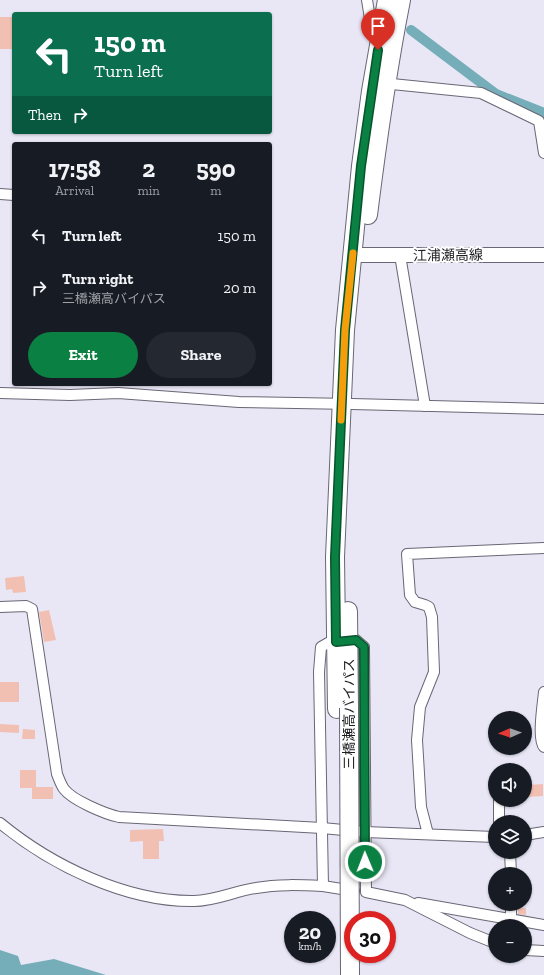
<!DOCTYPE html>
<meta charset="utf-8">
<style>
body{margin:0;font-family:"Zilla Slab","Noto Sans JP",serif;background:#242831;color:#f1f3f6;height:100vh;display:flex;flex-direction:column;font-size:15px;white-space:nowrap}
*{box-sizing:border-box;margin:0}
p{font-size:13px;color:#9ea1a6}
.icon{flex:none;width:22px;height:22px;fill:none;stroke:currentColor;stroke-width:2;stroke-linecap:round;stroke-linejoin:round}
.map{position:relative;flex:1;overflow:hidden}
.side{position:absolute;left:12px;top:142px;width:260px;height:244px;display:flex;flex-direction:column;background:#171b24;border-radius:4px;box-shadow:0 1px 3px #0004}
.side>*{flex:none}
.banner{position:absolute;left:12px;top:12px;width:260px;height:122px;border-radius:4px;box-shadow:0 1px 3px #0004;background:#0b6e4f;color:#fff;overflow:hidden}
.needle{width:26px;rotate:268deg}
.tools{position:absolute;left:488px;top:711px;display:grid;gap:8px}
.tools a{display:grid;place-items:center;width:44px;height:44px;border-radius:50%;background:#171b24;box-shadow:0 1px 3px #0004;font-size:20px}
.speed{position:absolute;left:284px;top:911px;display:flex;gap:8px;font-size:20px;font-weight:700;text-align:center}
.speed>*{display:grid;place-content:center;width:52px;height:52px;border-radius:50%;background:#171b24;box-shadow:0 1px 3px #0004;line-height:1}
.speed small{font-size:10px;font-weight:400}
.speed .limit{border:6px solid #d22;background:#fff;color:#111}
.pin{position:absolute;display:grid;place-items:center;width:34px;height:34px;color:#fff;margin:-41px -17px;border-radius:50% 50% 50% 0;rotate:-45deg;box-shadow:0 0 4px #0007}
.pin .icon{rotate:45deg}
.me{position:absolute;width:44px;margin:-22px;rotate:359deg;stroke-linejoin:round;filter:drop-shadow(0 0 3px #0008)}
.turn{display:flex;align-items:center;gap:14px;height:84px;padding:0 16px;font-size:18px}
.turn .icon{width:52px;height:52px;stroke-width:2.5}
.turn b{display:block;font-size:28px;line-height:34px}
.then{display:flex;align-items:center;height:38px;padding:0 16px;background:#0003;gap:8px;font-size:15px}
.eta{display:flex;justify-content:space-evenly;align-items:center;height:68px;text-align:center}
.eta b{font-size:24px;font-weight:700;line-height:28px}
.button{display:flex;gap:8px;margin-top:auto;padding:8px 16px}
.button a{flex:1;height:46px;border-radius:24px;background:#0b8043;color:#fff;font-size:16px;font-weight:700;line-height:46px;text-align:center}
.button a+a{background:#242831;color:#f1f3f6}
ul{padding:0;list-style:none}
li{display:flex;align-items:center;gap:12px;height:52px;padding:0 16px}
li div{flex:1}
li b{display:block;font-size:15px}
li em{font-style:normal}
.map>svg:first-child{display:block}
.water{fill:#75adb8}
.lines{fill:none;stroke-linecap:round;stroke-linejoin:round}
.canal{stroke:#75adb8;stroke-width:10}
.building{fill:#f2c0b3}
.street-casing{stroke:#696775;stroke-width:12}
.secondary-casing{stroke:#696775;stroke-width:16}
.highway-casing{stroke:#696775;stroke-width:20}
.street{stroke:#fff;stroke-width:10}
.secondary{stroke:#fff;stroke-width:14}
.highway{stroke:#fff;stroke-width:18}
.highway-bridge-casing{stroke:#696775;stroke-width:20;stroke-linecap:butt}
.highway-bridge{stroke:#fff;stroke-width:18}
.route-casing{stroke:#07532c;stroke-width:10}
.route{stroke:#0b8043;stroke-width:7}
.slow{stroke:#f59e0b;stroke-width:7}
.labels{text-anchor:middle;stroke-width:4;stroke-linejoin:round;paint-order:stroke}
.street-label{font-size:14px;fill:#1f1e23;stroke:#fff}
</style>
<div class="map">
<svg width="544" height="975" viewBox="0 0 544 975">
<rect width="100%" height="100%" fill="#e9e7f6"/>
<polygon class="water" points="0,950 18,956 21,965 54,959 106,975 0,975"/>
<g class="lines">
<polyline class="canal" points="411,30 496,94 544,113"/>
</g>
<g class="building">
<rect x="0" y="17" width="14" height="32"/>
<polygon points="24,576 26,592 13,593 12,589 6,590 5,578"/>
<polygon points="49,610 56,640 44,642 39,612"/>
<rect x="0" y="682" width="19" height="20"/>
<polygon points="0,724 19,725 19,733 0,732"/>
<polygon points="23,729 35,730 35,739 22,739"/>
<polygon points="20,770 36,770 36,787 53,787 53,799 32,799 32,788 20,788"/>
<polygon points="543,784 543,796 527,797 527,785"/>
<polygon points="163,829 164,841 159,841 159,859 143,859 143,841 130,842 130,830"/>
<polygon points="518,908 526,908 526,915 518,914"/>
</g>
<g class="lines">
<g class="street-casing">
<g id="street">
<polyline points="367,0 372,31 380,34"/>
<polyline points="382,83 481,93 539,121 544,153"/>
<polyline points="0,194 14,195"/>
<polyline points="400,255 425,406"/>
<polyline points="0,393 70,395 118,393 239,402 352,404 544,409"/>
<path d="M0,607L26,606L32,609L57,774C59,779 61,785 64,789C72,800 105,814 119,817L322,828L365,832L495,837"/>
<path d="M544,692C543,703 537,740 544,747"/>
<polyline points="499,800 499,822"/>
<path d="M0,823C51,865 126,902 194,901C215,901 235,891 256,888C278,884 300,885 323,886L319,672L321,647L328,643L356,640L364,647L366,892L405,900L470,933L495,943"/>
<polyline points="428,834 421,807 417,740 420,707 434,672 432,617 429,607 425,605 415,602 410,595 407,554 544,548"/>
<polyline points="525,835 544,832"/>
<polyline points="510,852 511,874"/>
<polyline points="323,886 354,891"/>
<polyline points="418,903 544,925"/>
<polyline points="511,904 511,920"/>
<polyline points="525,950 544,951"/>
</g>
</g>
<g class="secondary-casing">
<polyline id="secondary" points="352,255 544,255"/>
</g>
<g class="highway-casing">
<g id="highway">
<path d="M368,215C377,143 387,71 401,0"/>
<polyline points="348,611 349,708"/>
<polyline points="337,709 335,557 345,330 361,166 371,91 387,0"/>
</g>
</g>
<use href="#street" class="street"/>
<use href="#secondary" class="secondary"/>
<use href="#highway" class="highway"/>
<g class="highway-bridge-casing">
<polyline id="highway-bridge" points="349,708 350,975"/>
</g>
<use href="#highway-bridge" class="highway-bridge"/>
</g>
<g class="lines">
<g class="route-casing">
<polyline id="route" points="365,862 364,647 356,640 336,642 335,557 345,330 361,166 378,50"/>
</g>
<use href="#route" class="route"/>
<polyline class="slow" points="341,420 345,330 353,253"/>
</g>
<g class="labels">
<g class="street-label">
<text transform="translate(448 255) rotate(-1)" y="5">江浦瀬高線</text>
<text transform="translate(349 714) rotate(-90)" y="5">三橋瀬高バイパス</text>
</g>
</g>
</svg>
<div class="tools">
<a><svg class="needle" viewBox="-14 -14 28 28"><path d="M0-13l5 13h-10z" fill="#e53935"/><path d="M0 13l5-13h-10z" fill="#9ea1a6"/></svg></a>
<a><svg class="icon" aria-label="sound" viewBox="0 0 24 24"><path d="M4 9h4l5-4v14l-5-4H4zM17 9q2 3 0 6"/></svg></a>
<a><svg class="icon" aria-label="layers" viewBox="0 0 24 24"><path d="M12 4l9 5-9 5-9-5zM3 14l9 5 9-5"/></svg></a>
<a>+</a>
<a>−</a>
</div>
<div class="speed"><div>20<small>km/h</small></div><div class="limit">30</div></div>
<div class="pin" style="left:378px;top:50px;background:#d93025"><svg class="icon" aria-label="arrive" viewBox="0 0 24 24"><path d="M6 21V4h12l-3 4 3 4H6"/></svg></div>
<svg class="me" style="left:365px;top:862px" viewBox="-20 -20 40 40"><circle r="17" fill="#0b8043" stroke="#fff" stroke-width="3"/><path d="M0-11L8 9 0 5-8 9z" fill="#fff"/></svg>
<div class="banner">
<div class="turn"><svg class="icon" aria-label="left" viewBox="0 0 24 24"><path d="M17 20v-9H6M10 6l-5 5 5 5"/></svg><div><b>150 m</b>Turn left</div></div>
<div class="then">Then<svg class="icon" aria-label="right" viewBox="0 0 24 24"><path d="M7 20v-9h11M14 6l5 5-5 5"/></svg></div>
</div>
<section class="side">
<div class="eta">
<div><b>17:58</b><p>Arrival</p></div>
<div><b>2</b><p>min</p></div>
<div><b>590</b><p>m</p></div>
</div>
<ul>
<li><svg class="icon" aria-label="left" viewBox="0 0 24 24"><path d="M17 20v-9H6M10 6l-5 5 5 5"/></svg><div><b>Turn left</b></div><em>150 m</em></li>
<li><svg class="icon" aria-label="right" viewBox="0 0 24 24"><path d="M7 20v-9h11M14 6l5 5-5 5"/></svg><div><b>Turn right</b><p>三橋瀬高バイパス</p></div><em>20 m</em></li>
</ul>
<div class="button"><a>Exit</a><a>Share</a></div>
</section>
</div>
